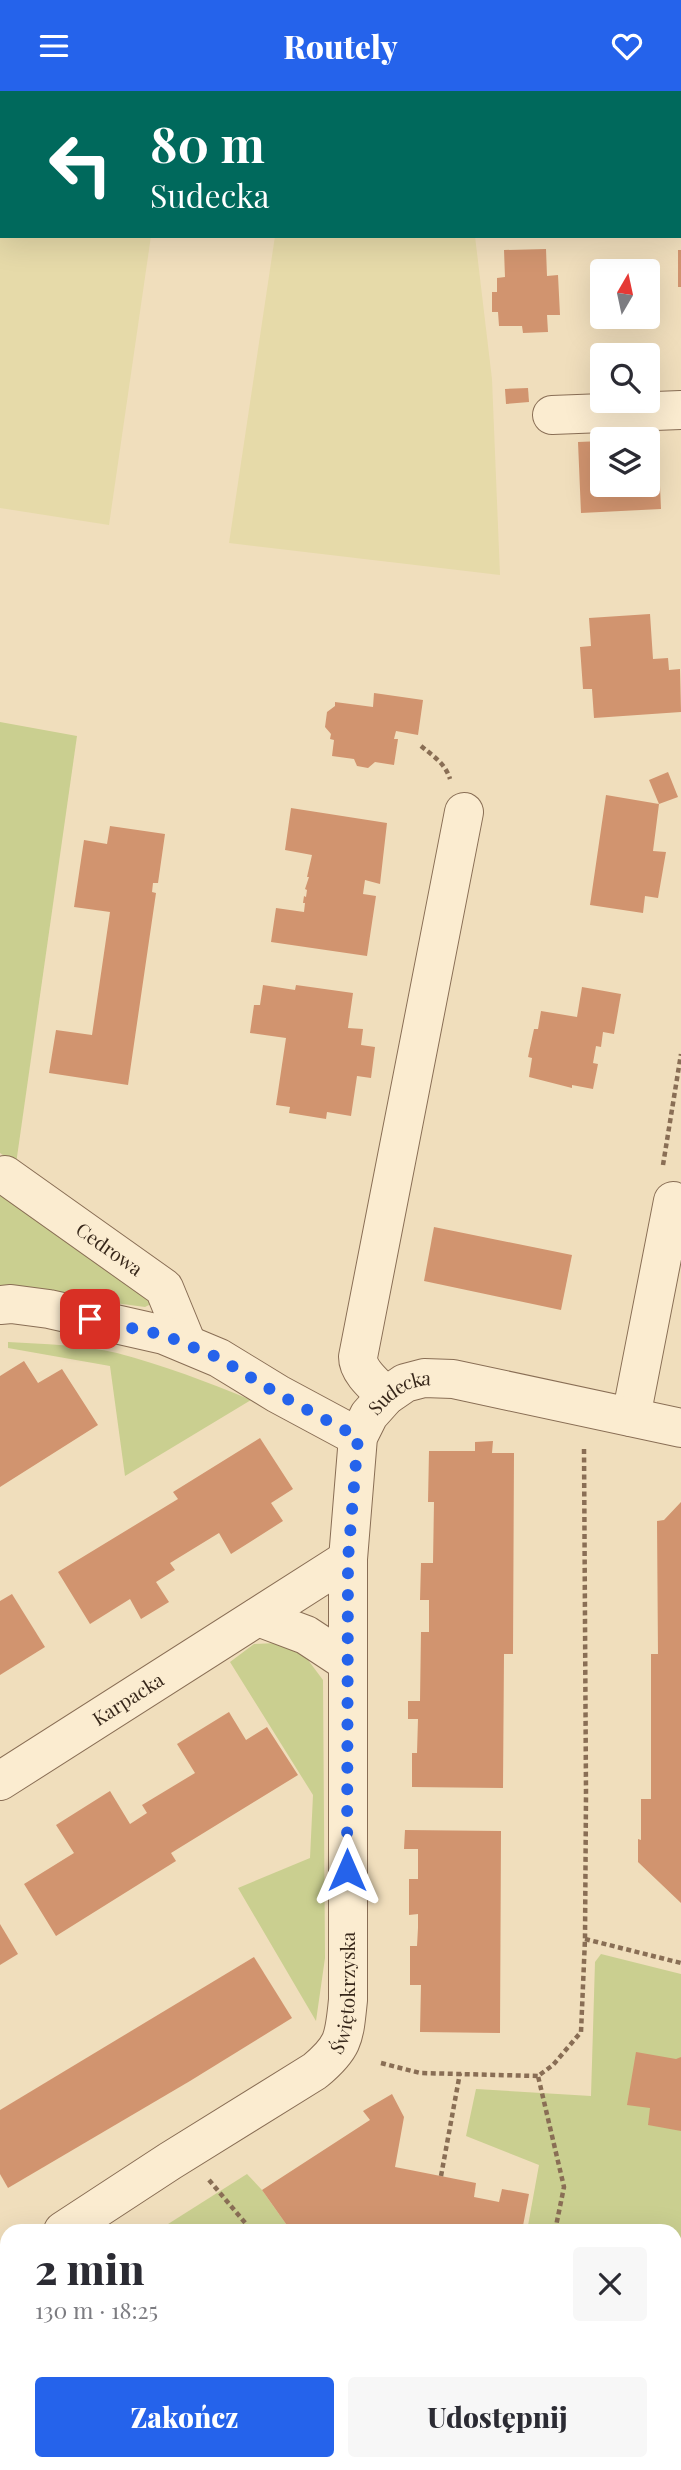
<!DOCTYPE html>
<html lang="pl">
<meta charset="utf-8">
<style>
body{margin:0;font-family:"Playfair Display",serif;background:#f7f7f7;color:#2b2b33;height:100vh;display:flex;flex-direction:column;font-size:26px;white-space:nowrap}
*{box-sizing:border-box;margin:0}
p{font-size:23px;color:#7c7c81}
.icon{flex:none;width:38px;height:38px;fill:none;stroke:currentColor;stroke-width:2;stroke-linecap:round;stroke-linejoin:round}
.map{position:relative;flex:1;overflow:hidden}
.drawer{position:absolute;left:0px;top:2133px;width:682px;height:247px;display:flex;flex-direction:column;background:#fff;border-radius:21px 21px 0 0;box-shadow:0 7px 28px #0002}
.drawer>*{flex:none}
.banner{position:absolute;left:0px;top:0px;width:682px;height:147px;box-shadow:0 7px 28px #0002;background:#00695c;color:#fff;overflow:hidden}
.needle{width:46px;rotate:9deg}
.controls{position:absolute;left:590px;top:168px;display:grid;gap:14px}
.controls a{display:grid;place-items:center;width:70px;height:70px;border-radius:7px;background:#fff;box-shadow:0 7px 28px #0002;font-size:35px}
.pin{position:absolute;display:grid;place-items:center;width:60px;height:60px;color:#fff;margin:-30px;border-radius:14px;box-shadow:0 4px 10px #0006}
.me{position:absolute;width:77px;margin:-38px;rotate:0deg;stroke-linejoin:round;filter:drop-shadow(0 0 5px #0008)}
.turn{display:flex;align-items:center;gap:24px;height:147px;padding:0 35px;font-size:32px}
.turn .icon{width:91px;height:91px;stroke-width:2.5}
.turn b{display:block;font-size:49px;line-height:60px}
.round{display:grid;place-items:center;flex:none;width:74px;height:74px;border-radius:7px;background:#f7f7f7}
.summary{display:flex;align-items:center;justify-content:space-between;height:119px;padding:0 35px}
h1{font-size:42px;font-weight:800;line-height:52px}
.cta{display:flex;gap:14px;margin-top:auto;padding:14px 35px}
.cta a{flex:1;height:80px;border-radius:7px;background:#2563eb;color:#fff;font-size:28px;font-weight:800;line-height:80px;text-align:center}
.cta a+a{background:#f7f7f7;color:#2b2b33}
header{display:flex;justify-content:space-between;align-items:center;height:91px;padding:0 35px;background:#2563eb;color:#fff;font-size:32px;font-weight:800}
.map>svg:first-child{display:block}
.farmland{fill:#e6daa9}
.green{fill:#cacf90}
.building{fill:#d1946f}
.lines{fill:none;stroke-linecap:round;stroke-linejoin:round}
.minor-casing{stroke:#896e55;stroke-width:40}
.path{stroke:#896e55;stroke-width:4.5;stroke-dasharray:5 3.5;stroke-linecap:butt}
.minor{stroke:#fbecd0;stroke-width:38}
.route{stroke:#2563eb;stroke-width:12;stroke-dasharray:0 21.6}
.labels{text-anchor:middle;stroke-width:6;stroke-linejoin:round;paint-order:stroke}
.street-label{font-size:19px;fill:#37271a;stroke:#f7e9cc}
</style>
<header><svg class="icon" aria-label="menu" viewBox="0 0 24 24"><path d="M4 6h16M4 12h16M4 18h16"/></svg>Routely<svg class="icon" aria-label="heart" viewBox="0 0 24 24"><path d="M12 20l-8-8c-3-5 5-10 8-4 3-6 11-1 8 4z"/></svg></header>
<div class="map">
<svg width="681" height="2379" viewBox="0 0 681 2379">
<rect width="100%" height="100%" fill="#f0debc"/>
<g class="farmland">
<polygon points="0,0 173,0 173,2 2,2 2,145 151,145 109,434 0,417"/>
<rect x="296" y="0" width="162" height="2"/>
<polygon points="275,145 475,145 492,288 500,484 229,452"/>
</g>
<g class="green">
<polygon points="0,631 77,645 16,1073 0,1062"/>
<polygon points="0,1095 153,1212 145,1216 9,1198 0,1199"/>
<path d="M8,1251C44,1253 82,1254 117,1262C163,1274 208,1291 251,1309L125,1385L110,1275L8,1257Z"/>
<polygon points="277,1552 305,1565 323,1589 325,1867 316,1930 238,1797 310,1767 313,1704 230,1571 254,1553"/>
<polygon points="601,1863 681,1883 681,2379 0,2379 0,2260 3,2249 7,2245 7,2373 676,2373 676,2140 527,2140 539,2074 466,2045 476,1998 591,2005 595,1871"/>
<polygon points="247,2083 262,2099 291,2140 157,2140"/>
</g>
<g class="building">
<polygon points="546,158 547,185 558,184 560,224 547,224 548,241 523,242 522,235 499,235 498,221 492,221 492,201 497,201 497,187 505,186 504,159"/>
<rect x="678" y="159" width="3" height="37"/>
<polygon points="528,297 529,311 506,313 505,298"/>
<polygon points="658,347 661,418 581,422 578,351 602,350 602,394 648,394 648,348"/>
<polygon points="650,523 653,568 668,567 669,579 680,578 681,621 594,627 592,598 583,598 580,556 591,555 589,527"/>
<polygon points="374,602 423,609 418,644 396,640 394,648 398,648 394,674 375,671 368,677 357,675 354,668 332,665 334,649 330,648 331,643 325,636 327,621 335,615 335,611 373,616"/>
<polygon points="668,681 678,706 659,713 649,689"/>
<polygon points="606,704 659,713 653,760 666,761 658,807 645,805 643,822 590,814"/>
<polygon points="291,717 387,732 380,793 365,789 363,803 376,805 367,865 271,851 276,817 304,821 305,812 303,812 304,805 306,806 307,799 305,798 309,786 307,786 312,764 285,759"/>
<polygon points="110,735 165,743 158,792 153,792 152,801 156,802 128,994 49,982 56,939 92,944 110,821 74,816 84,749 107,753"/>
<polygon points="263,894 295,899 296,894 353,902 348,937 363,938 361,954 375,956 371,987 357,985 351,1025 327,1021 326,1028 289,1022 290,1016 276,1014 286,947 250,942 254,914 260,914"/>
<polygon points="582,896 621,903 614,943 603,941 601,956 596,955 593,972 598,973 593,998 572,994 572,997 529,986 532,967 528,966 534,938 538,938 541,920 577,926"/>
<polygon points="434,1136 572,1164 561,1219 424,1190"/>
<polygon points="24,1270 38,1292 62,1278 98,1334 0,1396 0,1285"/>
<polygon points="260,1347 293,1398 271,1412 283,1430 231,1463 219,1442 170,1472 175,1479 156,1491 169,1511 141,1528 130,1508 90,1533 58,1481 178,1408 173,1401"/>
<polygon points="493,1350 492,1362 514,1362 513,1563 504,1563 503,1697 412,1696 412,1662 417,1662 418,1628 408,1628 408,1610 420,1610 421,1541 429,1541 429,1509 420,1509 421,1472 433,1472 434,1411 428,1411 429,1360 475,1360 475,1351"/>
<polygon points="681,1411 681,1812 638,1771 638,1748 641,1749 641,1708 651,1708 651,1563 658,1563 657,1430 664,1429"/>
<polygon points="12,1503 45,1556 0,1584 0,1510"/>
<polygon points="229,1621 246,1649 267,1636 298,1684 171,1762 176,1770 56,1845 24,1793 74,1762 56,1734 110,1700 130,1733 147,1722 142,1714 195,1682 177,1653"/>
<polygon points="405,1739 501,1740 500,1942 420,1941 421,1894 410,1894 410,1855 417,1855 418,1837 418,1823 409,1824 409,1788 418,1788 418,1758 404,1758"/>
<polygon points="0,1833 18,1863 0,1874"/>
<polygon points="254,1866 292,1927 190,1990 8,2097 0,2083 0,2019"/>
<polygon points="636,1961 676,1968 681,1966 681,2040 648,2034 650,2017 627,2014"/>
<polygon points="392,2003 404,2026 395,2076 476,2092 474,2106 499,2111 502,2098 529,2103 522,2140 380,2140 363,2137 357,2140 291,2140 262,2099 370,2029 363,2020"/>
<polygon points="676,2257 681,2258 681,2379 628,2379 630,2373 676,2373"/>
<polygon points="2,2332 7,2334 7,2373 105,2373 103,2379 0,2379 0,2339"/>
</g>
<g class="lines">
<g class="minor-casing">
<g id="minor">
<polyline points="552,324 681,319"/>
<path id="s1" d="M5,1084L164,1197L187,1253"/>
<polyline points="0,1214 11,1213 49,1218 164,1244 219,1267 278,1303 358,1346"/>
<path d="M386,1305C376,1295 358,1281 358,1266L464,721"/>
<polyline points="631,1326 673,1110"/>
<polyline points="258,1526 306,1544 347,1571"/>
<path id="s2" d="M0,1690L348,1468"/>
<path id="s3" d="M63,2140L170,2070L315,1980C345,1955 344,1946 348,1909V1468L358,1346L369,1324L386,1305L405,1292L424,1287L453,1288L681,1337"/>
<polyline points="0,2181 7,2177"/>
</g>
</g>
<g class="path">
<path d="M421,655C433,665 445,672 450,688"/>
<polyline points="663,1074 681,963"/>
<polyline points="585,1848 681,1872"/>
<polyline points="381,1972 420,1982 538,1985"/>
<polyline points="441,2085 460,1982"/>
<polyline points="209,2089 252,2140"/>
<polyline points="555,2140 564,2096 538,1985 553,1974 581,1941 585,1848 586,1703 584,1355"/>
<polyline points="0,2263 7,2266"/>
<polyline points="196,2373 202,2379"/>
<polyline points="382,2373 382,2379"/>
<polyline points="448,2373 453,2379"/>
<polyline points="294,2379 310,2373"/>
<polyline points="505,2379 507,2373"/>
</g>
<use href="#minor" class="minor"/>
</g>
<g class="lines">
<polyline class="route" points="90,1228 164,1244 219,1267 278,1303 358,1346 348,1468 347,1779"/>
</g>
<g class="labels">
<g class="street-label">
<text dy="7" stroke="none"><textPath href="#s1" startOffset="128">Cedrowa</textPath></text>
<text dy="7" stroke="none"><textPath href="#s3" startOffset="1008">Sudecka</textPath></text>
<text dy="7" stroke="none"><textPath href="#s2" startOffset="152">Karpacka</textPath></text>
<text dy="7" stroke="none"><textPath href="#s3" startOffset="387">Świętokrzyska</textPath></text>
</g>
</g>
</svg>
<div class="controls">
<a><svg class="needle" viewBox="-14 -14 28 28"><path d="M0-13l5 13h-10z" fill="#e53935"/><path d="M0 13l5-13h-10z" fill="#7c7c81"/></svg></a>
<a><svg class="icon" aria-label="search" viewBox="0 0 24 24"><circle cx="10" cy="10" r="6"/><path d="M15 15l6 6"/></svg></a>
<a><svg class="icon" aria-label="layers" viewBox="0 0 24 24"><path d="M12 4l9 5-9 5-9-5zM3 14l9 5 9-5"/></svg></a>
</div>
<div class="pin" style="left:90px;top:1228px;background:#d93025"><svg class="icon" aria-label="arrive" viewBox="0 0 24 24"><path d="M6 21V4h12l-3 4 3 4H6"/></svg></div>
<svg class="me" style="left:347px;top:1779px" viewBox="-20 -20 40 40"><path d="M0-17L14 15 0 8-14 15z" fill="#2563eb" stroke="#fff" stroke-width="4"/></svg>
<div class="banner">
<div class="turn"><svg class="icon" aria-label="left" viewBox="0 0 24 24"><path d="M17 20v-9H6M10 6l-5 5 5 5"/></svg><div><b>80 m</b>Sudecka</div></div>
</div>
<section class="drawer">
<div class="summary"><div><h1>2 min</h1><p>130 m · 18:25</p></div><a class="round"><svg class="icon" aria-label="close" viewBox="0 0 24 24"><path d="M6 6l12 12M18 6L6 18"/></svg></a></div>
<div class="cta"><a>Zakończ</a><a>Udostępnij</a></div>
</section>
</div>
